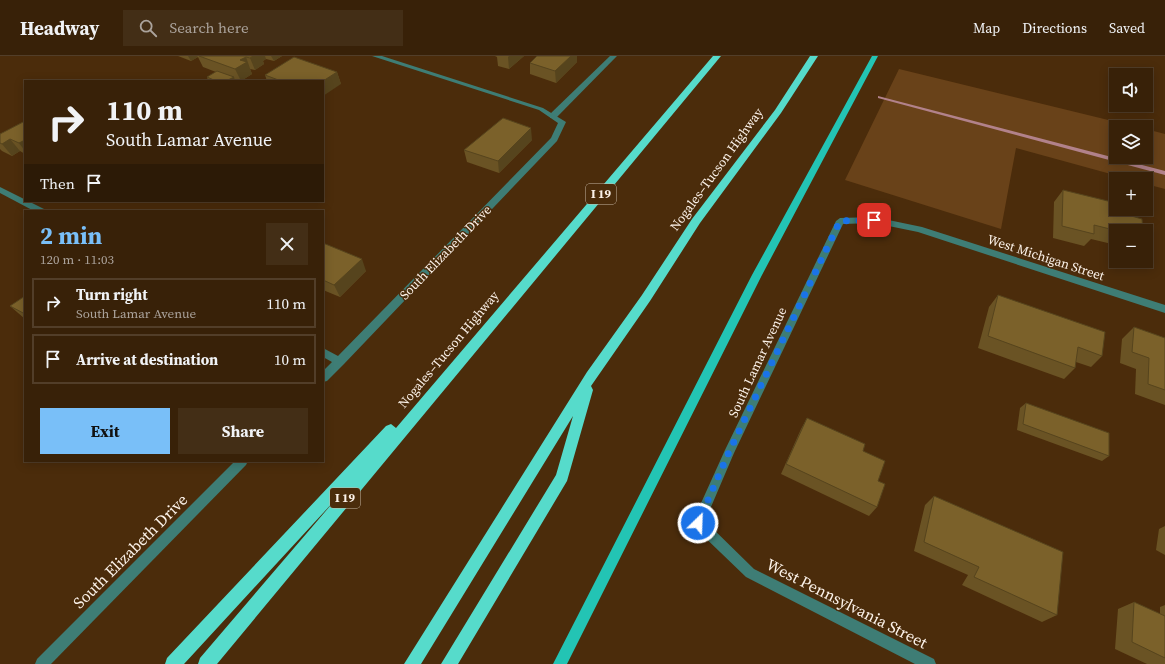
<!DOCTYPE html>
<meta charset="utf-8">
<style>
body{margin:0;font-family:"Source Serif 4",serif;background:#432e16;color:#f1f3f6;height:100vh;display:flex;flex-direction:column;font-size:15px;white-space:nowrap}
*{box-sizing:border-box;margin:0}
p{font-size:13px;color:#aba39c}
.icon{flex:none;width:22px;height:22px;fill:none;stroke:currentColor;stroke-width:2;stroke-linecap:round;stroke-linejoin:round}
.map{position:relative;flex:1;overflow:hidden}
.panel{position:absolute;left:24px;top:154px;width:300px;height:252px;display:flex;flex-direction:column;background:#382108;border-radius:0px;box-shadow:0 2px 10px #0003,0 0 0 1px #523e29}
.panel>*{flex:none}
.banner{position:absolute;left:24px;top:24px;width:300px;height:122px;border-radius:0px;box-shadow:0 2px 10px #0003,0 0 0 1px #523e29;background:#382108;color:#f1f3f6;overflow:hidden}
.buttons{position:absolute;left:1109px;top:12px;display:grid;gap:8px}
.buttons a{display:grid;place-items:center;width:44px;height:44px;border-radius:0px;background:#382108;box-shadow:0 2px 10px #0003,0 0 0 1px #523e29;font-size:20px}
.pin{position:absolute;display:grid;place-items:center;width:34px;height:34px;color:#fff;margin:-17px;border-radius:8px;box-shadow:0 2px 6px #0006}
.me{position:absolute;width:44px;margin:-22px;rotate:24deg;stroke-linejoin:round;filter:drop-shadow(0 0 3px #0008)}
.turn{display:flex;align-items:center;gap:14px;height:84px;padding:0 16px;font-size:18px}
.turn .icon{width:52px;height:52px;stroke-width:2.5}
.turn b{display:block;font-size:28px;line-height:34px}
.then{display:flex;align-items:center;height:38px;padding:0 16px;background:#0003;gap:8px;font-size:15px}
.round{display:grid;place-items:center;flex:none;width:42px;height:42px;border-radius:0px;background:#432e16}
.summary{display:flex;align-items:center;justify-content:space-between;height:68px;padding:0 16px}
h1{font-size:24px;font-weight:700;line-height:30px;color:#79bff8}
.cta{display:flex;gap:8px;margin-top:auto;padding:8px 16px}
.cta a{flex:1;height:46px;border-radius:0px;background:#79bff8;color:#111;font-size:16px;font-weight:700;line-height:46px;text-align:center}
.cta a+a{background:#432e16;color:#f1f3f6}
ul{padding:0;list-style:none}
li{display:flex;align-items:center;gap:12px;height:50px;margin:0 8px 6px;padding:0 8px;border:2px solid #523e29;border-radius:0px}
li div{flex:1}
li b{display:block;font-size:15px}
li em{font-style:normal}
header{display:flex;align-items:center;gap:24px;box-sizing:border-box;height:56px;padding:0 20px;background:#382108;border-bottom:1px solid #523e29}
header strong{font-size:19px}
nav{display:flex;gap:22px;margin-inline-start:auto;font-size:14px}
.search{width:280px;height:36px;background:#432e16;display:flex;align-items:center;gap:10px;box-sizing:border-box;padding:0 14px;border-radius:0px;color:#aba39c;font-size:15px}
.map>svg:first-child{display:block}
.green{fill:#694219}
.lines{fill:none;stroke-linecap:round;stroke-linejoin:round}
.stream{fill:#b2828b;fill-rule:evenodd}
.service{fill:#3e7d75;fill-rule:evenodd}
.minor{fill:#3e7d75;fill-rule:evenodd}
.primary{fill:#23c4b4;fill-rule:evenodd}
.motorway{fill:#56dbcb;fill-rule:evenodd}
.wall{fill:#6a5324}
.shaded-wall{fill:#56441d}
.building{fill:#7b612a;stroke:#56441d}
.route{stroke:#1a73e8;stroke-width:7;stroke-dasharray:0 12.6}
.labels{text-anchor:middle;stroke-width:3;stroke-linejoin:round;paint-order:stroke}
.shield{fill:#4b2c0b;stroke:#c7b7a6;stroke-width:1}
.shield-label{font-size:12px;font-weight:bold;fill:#fcf2e9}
.street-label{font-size:13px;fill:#fcf2e9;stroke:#4b2c0b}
.near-street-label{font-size:16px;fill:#fcf2e9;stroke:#4b2c0b}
</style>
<header>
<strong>Headway</strong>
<div class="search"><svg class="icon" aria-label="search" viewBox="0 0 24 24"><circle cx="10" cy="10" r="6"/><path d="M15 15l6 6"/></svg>Search here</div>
<nav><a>Map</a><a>Directions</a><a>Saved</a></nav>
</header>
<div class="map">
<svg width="1165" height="608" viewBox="0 0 1165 608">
<rect width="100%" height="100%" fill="#4b2c0b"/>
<polygon class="green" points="899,13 1137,71 1116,71 1116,101 1146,101 1146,73 1165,78 1165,133 1146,128 1146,123 1129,123 1016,92 1001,173 845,124"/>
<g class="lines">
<polygon class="stream" points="878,40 1165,115 1165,119 878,42"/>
<polygon class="service" points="610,0 617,0 556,62 550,62 550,58"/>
<g class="minor">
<polygon points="372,0 382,0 543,52 566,66 557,85 344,308 327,325 323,326 323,315 332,306 323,301 323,292 338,300 551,82 558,67 539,54"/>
<polygon points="0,131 44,153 45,155 34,155 0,137"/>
<polygon points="874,161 922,171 1165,249 1165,257 918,176 874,167 843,168 734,397 705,465 754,513 934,603 936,608 915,608 746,521 694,471 692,467 725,394 836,165 840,162"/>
<polygon points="235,405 248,405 246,409 51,608 35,608 37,603"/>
</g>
<polygon class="primary" points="872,0 878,0 762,219 567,608 553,608 752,219"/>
<g class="motorway">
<polygon points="713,0 721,0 217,608 198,608 200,602 336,443 184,608 165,608 167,602 386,370 391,368 396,372"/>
<polygon points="810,0 818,0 781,57 700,167 650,245 591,330 593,334 567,425 458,608 441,608 556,419 573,360 421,608 404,608 587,316 642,239 692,163 775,54"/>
</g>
</g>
<g class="wall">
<polygon points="178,0 282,0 274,5 266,3 263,5 264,8 255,14 250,13 252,18 241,25 234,23 235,25 208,25 207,21 216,16 203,11 198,1 191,5"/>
<polygon points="495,0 524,0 509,13 498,10 497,1"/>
<polygon points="537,0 577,0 577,6 556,27 530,18 530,7"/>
<polygon points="337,16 341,28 323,25 267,25 265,19"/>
<polygon points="25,65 25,98 20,95 12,100 2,95 0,93 0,78"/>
<polygon points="532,84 499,117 467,106 464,94"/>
<polygon points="1063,134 1117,156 1143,175 1116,175 1116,189 1091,183 1084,190 1053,182 1054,146"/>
<polygon points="323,187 366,215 340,241 323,234"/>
<polygon points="998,239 1102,300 1091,311 1076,306 1075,312 1064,323 978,292 989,251"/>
<polygon points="25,240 25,263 10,250"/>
<polygon points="1134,271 1165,282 1165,349 1135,338 1136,313 1120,307 1122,283"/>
<polygon points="1026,347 1109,400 1102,405 1017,374 1020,352"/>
<polygon points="807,362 863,395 877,451 869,460 781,418 801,373"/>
<polygon points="934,440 1057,559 1042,566 962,529 968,519 914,495 925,449"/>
<polygon points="1165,470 1165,499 1156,494 1159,473"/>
<polygon points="1134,546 1160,558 1160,551 1165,549 1165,608 1147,608 1115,593 1118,553"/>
</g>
<g class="shaded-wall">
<polygon points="188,0 197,0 198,1 191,5"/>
<polygon points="253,0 265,0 266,3 263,5 264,8 255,14 250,2"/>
<polygon points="271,0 282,0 274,5"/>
<polygon points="509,0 524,0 509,13 508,1"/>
<polygon points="571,0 577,0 577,6 556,27 555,15"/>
<polygon points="246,1 252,18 241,25 235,13 240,4"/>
<polygon points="337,16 341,28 323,40 323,25"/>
<polygon points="234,21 235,25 226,25"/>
<polygon points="531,72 532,84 499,117 498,105"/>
<polygon points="10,83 20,95 12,100 2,88"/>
<polygon points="25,84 25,95 19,87"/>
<polygon points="362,203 366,215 340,241 334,229"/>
</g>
<g class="building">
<polygon points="199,0 253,0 250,2 246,1 240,4 247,6 235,13"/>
<polygon points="537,0 571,0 555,15 530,7"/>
<polygon points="294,1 337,16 323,25 281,25 265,19"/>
<polygon points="217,15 234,21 226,25 216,25 207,21"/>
<polygon points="503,62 531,72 498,105 464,94"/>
<polygon points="25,65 25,84 19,87 10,83 2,88 0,87 0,78"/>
<polygon points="1063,134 1116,147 1117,156 1142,163 1143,175 1118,175 1094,169 1094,178 1062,170"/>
<polygon points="323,187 362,203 334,229 323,224"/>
<polygon points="998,239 1105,276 1102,300 1078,291 1075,312 988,280"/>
<polygon points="25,240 25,258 10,250"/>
<polygon points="1134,271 1165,282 1165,334 1148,328 1149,302 1132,296"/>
<polygon points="1026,347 1109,377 1109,400 1023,368"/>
<polygon points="807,362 865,388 863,395 885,405 878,425 885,428 877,451 786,408"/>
<polygon points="934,440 1063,496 1057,559 974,521 979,511 924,486"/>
<polygon points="1134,546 1165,560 1165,602 1132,586"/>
</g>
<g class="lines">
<polyline class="route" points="698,467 729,396 840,165 874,164"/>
</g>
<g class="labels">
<g class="shield">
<rect x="586" y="128" width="30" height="20" rx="3"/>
<rect x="330" y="432" width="30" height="20" rx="3"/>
</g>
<g class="shield-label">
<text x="601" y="142">I 19</text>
<text x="345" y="446">I 19</text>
</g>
<g class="street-label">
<text transform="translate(716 113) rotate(-54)" y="5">Nogales–Tucson Highway</text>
<text transform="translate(445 196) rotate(-46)" y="5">South Elizabeth Drive</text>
<text transform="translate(1046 201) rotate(18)" y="5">West Michigan Street</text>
<text transform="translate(448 293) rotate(-50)" y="5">Nogales–Tucson Highway</text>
<text transform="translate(757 306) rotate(-65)" y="5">South Lamar Avenue</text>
</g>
<g class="near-street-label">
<text transform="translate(130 495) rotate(-45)" y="6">South Elizabeth Drive</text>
<text transform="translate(847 547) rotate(27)" y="6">West Pennsylvania Street</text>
</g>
</g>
</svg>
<div class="buttons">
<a><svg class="icon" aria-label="sound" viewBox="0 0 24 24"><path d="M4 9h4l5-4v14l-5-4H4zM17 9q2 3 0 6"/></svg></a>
<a><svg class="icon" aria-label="layers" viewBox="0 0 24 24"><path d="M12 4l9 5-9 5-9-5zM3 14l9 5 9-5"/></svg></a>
<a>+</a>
<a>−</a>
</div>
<div class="pin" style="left:874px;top:164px;background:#d93025"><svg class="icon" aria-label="arrive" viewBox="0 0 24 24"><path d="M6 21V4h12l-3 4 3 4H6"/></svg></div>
<svg class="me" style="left:698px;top:467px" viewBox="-20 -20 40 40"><circle r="17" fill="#1a73e8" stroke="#fff" stroke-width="3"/><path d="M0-11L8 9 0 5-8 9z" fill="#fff"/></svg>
<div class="banner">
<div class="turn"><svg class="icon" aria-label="right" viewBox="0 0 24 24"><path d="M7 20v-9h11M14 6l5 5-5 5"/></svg><div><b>110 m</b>South Lamar Avenue</div></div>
<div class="then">Then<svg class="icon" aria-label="arrive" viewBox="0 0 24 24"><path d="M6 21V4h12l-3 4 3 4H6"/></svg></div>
</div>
<section class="panel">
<div class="summary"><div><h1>2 min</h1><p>120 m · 11:03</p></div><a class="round"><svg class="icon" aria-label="close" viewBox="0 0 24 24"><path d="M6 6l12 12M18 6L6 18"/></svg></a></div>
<ul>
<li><svg class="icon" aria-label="right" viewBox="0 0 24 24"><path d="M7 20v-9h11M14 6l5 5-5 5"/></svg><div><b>Turn right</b><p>South Lamar Avenue</p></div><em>110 m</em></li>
<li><svg class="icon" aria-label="arrive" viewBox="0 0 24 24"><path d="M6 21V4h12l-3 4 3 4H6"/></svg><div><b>Arrive at destination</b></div><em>10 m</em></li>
</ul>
<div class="cta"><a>Exit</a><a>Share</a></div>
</section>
</div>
